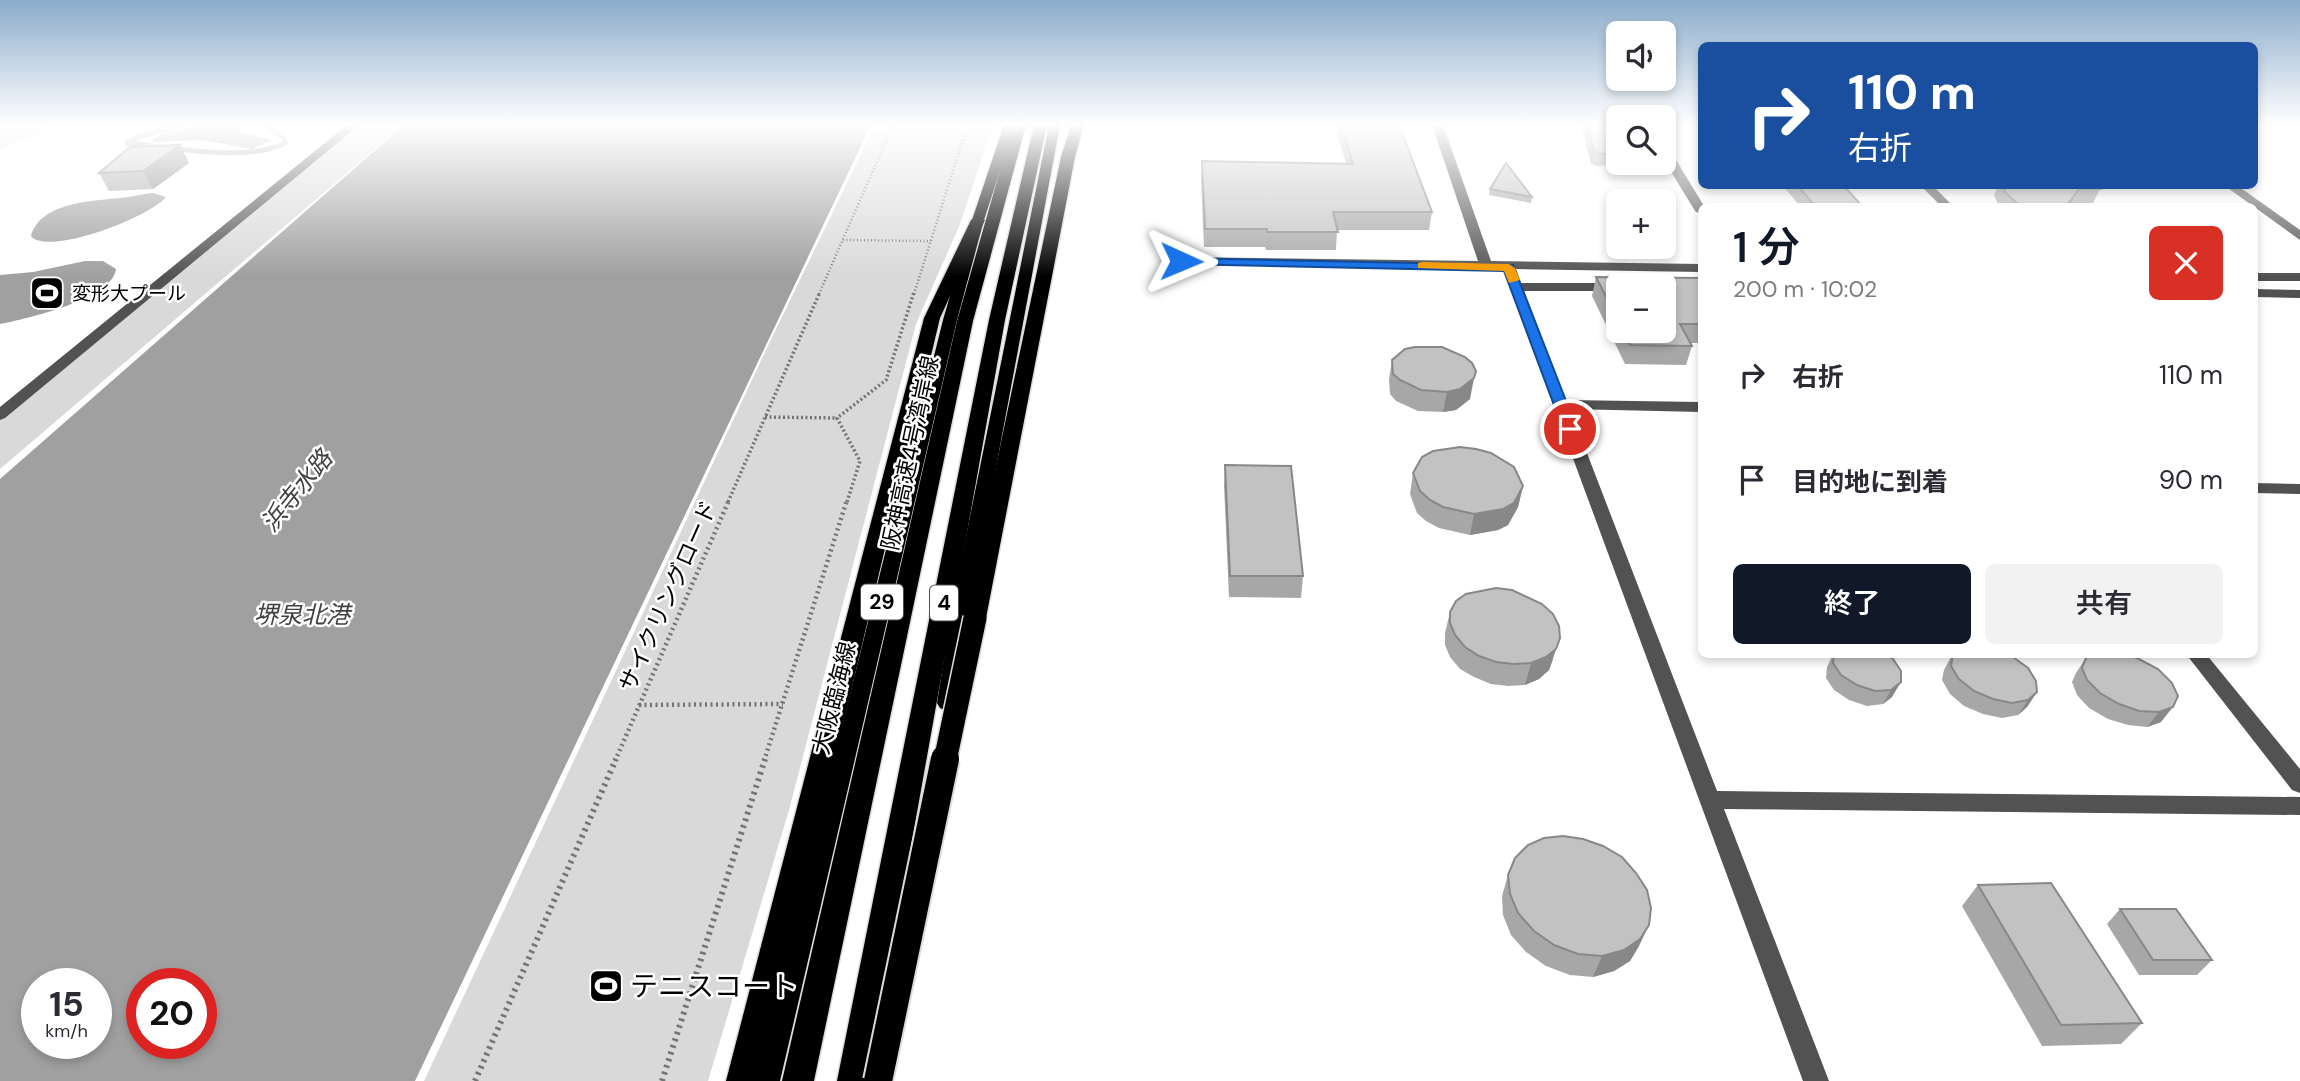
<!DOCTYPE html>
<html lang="ja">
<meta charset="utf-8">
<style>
body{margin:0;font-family:"DM Sans","Noto Sans JP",sans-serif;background:#f2f2f3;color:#2b2b33;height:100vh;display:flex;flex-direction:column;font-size:26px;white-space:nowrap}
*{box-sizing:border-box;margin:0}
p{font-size:23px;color:#7c7c81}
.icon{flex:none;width:38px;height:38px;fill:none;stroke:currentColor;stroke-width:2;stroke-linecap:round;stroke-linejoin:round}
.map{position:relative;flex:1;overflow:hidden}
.panel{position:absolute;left:1698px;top:203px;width:560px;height:455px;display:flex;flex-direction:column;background:#fff;border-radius:10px;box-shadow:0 4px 10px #0003}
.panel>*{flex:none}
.hud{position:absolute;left:1698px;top:42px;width:560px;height:147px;border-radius:10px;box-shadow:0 4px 10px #0003;background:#1a4fa0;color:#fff;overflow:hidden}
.tools{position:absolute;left:1606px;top:21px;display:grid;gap:14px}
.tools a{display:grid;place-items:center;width:70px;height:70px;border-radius:10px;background:#fff;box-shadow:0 4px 10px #0003;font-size:35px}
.speed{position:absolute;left:21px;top:968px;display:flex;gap:14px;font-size:35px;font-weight:700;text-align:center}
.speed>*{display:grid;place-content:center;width:91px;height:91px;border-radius:50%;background:#fff;box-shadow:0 4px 10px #0003;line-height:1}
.speed small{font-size:18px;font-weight:400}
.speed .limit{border:10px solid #d22;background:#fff;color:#111}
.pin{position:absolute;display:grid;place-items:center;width:60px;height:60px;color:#fff;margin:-30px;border:4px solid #fff;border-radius:50%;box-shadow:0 2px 7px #0007}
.me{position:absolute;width:77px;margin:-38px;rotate:91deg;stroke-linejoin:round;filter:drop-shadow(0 0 5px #0008)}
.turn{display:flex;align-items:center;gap:24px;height:147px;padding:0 35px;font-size:32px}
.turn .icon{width:91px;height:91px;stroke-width:2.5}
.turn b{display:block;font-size:49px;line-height:60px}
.round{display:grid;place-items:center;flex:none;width:74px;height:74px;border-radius:10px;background:#f2f2f3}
.head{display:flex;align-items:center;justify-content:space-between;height:119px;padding:0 35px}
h1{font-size:42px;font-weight:600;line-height:52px;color:#111827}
.primary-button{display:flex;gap:14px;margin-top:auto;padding:14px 35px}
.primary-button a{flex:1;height:80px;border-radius:10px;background:#111827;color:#fff;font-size:28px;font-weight:600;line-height:80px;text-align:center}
.primary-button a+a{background:#f2f2f3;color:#2b2b33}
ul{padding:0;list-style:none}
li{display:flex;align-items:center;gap:21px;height:105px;padding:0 35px}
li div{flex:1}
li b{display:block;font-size:26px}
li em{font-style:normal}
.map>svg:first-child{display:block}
.green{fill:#d9d9d9}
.water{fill:#a0a0a0;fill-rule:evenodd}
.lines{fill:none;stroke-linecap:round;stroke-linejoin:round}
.stream{stroke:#a0a0a0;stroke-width:5}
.major-casing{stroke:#dbdbdb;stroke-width:3}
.highway-casing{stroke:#dbdbdb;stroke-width:3}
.path-far3{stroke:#747474;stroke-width:2.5;stroke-dasharray:1 2.5;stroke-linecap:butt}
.path-far2{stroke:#747474;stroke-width:3.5;stroke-dasharray:2 2.5;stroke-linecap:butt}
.path-far1{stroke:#747474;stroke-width:4.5;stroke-dasharray:2 3.5;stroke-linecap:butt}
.path{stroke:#747474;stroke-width:6;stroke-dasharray:2.5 4.5;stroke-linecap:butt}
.minor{fill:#525252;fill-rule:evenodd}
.major{fill:#000;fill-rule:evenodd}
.highway{fill:#000;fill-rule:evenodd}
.highway-bridge-far1-casing{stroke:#dbdbdb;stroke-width:26;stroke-linecap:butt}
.highway-bridge-casing{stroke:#dbdbdb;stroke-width:32;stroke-linecap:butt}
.highway-bridge-far1{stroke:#000;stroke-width:23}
.highway-bridge{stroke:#000;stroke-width:28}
.wall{fill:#a7a7a7;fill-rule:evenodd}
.shaded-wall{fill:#888}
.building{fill:#c2c2c2;stroke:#888;stroke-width:2}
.route{fill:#1a73e8;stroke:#114b97;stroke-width:2}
.slow{fill:#f59e0b}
.labels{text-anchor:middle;stroke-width:5;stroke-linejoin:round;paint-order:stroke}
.far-poi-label{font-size:19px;fill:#000;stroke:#fff;text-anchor:start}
.shield{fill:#fff;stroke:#4c4c4c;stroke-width:2}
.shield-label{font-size:21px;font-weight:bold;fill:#000}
.street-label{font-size:23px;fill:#000;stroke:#fff}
.water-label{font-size:24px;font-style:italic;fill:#414141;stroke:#fff}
.near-poi-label{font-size:28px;fill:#000;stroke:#fff;text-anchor:start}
</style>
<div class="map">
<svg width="2300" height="1081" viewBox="0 0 2300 1081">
<rect width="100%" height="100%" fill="#fff"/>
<g class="green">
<polygon points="0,125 58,125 0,149"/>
<polygon points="354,125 403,125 0,469 0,415"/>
<polygon points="875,125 993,125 960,224 916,324 789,810 708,1081 424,1081 765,352"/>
</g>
<g class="water">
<path d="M199,125H242L240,131L242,133L272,140L252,149L202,140L151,142C165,128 181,133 199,125Z"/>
<path d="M404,125H871L415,1081H0V479ZM37,984H96V1043H37ZM142,984H201V1043H142Z"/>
<path d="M153,193L166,197C152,216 48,257 31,236C41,202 92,201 120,198C131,197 142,194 153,193Z"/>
<path d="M85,261H103L116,269C113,299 26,319 0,324V275L33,272Z"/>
</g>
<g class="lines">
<path class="stream" d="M182,125L139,136L127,143C173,147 245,163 285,143L284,138L264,125"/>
<g class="major-casing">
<g id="major">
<polygon points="1004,125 1015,125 984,220 957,320 780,1081 754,1081 943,320 972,220"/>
<polygon points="1049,125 1060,125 972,596 957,703 954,708 947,711 940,708 937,703 954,596"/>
</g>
</g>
<g class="highway-casing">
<g id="highway">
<polygon points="1013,125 1026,125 973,321 814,1081 782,1081 957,321"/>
<polygon points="1034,125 1047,125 1005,320 869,1081 837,1081 989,320"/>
<polygon points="1071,125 1084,125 1075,157 986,618 983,624 975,626 967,624 964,618 1061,157"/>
<polygon points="978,216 985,220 940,318 758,1081 726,1081 924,318 971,220"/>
</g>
</g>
<g class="path-far3">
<polyline points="891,129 958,130"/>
<polyline points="843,240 931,241"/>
<polyline points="819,294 893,125"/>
<polyline points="914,294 966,130"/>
</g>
<g class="path-far2">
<polyline points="765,417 837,418"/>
<polyline points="728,502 820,292"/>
<polyline points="847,502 860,461 837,418 886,380 914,292"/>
</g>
<g class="path-far1">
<polyline points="639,705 783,704"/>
<polyline points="615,761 729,500"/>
<polyline points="764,761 847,500"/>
</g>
<g class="path">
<polyline points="475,1081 616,759"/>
<polyline points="662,1081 765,759"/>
</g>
<g class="minor">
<polygon points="347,125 359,125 5,418 0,420 0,407"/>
<polygon points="1432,125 1443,125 1491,261 1701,264 1701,272 1516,269 1521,283 1619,283 1625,285 1619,285 1619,291 1524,291 1566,400 1701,402 1701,412 1570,409 1717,791 2300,797 2300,815 1724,809 1829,1081 1803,1081 1503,269 1181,265 1174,261 1181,257 1478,261"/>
<polygon points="1664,147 1670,150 1704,206 1701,206 1701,215 1695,211 1664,160"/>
<polygon points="1921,186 1933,186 1953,206 1941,206"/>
<polygon points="2225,186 2238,186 2300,230 2300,240"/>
<rect x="2254" y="273" width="46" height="8"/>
<polygon points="2254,289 2300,290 2300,298 2254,297"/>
<polygon points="2254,483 2300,484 2300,494 2254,493"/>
<polygon points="2186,654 2206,654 2300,769 2300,793 2292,790"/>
</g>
<use href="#major" class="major"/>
<use href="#highway" class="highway"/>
<g class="highway-bridge-far1-casing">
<polyline id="highway-bridge-far1" points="945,761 975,618"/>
</g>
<g class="highway-bridge-casing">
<polyline id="highway-bridge" points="878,1081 945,759"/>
</g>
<use href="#highway-bridge-far1" class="highway-bridge-far1"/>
<use href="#highway-bridge" class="highway-bridge"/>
</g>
<g class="wall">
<polygon points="1335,125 1399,125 1432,212 1429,230 1337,230 1336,250 1266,250 1265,247 1204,247 1201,178 1202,161 1346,163"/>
<polygon points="1581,125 1619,125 1619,163 1631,163 1630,164 1596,166 1591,163"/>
<polygon points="1695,125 1701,125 1701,134"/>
<polygon points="189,163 153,189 109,191 99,173"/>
<polygon points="1783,186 1844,186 1862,206 1800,206"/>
<polygon points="1998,186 2095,186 2100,189 2093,203 2072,203 2069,206 1999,206 1994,195"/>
<polygon points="1490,189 1532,197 1531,203 1489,195"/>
<path d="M1596,277L1701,278V343H1690L1692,346L1686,365L1625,364L1592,296ZM1619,285L1664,331H1619Z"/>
<polygon points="1392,360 1470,399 1456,410 1443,412 1418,411 1396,401 1390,394 1389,380"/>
<polygon points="1225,465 1303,576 1301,598 1229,597 1224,486"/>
<polygon points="1413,473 1523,486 1518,507 1508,525 1498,530 1470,535 1439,528 1426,521 1417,513 1410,494"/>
<polygon points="1450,612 1553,659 1549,670 1539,679 1525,685 1508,686 1491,684 1474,677 1460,669 1450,657 1445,645 1445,633"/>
<polygon points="1833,654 1885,654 1892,697 1883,704 1867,706 1849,700 1834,690 1826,678 1827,667"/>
<polygon points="1952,655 2037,692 2027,707 2018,715 2002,718 1983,714 1964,706 1950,694 1942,680 1944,670"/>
<polygon points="2086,658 2158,669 2161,722 2147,727 2128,725 2108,719 2089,708 2077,695 2072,682 2076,673"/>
<polygon points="1508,875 1639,946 1630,961 1614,971 1593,977 1570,975 1546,966 1526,952 1511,935 1503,915 1502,896"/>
<polygon points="1978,885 2142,1023 2121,1044 2042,1046 1962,906"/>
<polygon points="2120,909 2212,960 2197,975 2139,975 2107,924"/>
</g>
<g class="shaded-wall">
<polygon points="180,145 189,163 153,189 143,171"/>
<polygon points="2079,189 2069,206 2066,206"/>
<polygon points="1474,378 1470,399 1456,410 1443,412 1447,392"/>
<polygon points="1523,486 1518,507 1508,525 1498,530 1470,535 1474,514"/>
<polygon points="1560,638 1549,670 1539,679 1525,685 1531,663"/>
<polygon points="1901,682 1892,697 1883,704 1891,690"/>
<polygon points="2037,692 2027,707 2018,715 2028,700"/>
<polygon points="2173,707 2161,722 2147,727 2159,712"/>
<polygon points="1649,925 1639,946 1630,961 1614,971 1593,977 1602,956"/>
</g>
<g class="building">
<polygon points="1342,125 1399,125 1432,212 1333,212 1338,232 1267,232 1267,229 1205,229 1202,161 1353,164"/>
<polygon points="1587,125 1619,125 1619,132 1617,134 1619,135 1619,153 1599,154 1594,151"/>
<polygon points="180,145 143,171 99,173 130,147"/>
<polygon points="1506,163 1532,197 1490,189"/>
<polygon points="1798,186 1844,186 1862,206 1815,206"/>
<polygon points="2002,186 2095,186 2100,189 2079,189 2066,206 2020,206 2006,193"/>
<polygon points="1596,277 1701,278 1701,324 1680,324 1692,346 1630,345 1623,331 1664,331 1664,285 1619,285 1619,322"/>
<polygon points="1415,347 1442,347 1465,357 1472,363 1476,371 1474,378 1460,389 1447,392 1421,390 1400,380 1393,374 1392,360 1405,349"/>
<polygon points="1460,447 1476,449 1491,453 1514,467 1523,486 1514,503 1503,509 1474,514 1443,507 1430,500 1420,491 1413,473 1422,457 1433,451"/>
<polygon points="1225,465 1291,466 1303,576 1230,576"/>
<polygon points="1496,588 1512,590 1542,604 1553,614 1559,626 1560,638 1556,649 1546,657 1531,663 1514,664 1496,662 1479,656 1465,647 1455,635 1450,623 1450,612 1456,601 1466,594"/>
<polygon points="1834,654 1885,654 1893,659 1901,671 1901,682 1891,690 1875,691 1857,685 1841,675 1833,663"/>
<polygon points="2008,654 2013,657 2028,668 2036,681 2037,692 2028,700 2012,703 1993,699 1974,691 1959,679 1951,666 1953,654"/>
<polygon points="2092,654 2125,654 2137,658 2158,669 2172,683 2178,696 2173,707 2159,712 2139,711 2119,704 2100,693 2087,680 2082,668 2086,658"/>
<polygon points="1563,836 1583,839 1603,846 1622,857 1636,873 1647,890 1651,908 1649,925 1640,939 1624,950 1602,956 1578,954 1554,945 1534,931 1518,913 1510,894 1508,875 1515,858 1528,845 1544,838"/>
<polygon points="2051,883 2142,1023 2061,1025 1978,885"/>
<polygon points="2120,909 2176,909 2212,960 2153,960"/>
</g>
<linearGradient id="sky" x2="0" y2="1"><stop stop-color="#8baccb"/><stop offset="0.45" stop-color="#fff"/><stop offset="1" stop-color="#fff" stop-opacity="0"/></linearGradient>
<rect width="2300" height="277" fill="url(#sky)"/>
<polygon class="route" points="1181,258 1513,265 1577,429 1570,433 1563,429 1504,271 1177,264 1175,261"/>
<polygon class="slow" points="1422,262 1509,264 1515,268 1520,280 1509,283 1504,271 1418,268 1418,263"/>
<defs>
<g id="stadium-square" transform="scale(1.75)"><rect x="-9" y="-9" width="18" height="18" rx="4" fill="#000" stroke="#fff"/><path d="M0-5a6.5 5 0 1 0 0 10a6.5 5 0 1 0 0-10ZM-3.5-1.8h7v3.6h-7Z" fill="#fff"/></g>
</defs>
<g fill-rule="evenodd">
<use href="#stadium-square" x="47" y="293"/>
<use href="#stadium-square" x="606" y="986"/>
</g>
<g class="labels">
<g class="far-poi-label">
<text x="72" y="300">変形大プール</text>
</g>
<g class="shield">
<rect x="861" y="584.5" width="42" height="35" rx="5"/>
<rect x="930" y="585.5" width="28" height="35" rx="5"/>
</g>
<g class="shield-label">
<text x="882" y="609">29</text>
<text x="944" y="610">4</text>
</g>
<g class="street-label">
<text transform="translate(910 453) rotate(-78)" y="8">阪神高速4号湾岸線</text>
<text transform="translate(668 596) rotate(-66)" y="8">サイクリングロード</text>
<text transform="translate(834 698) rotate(-76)" y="8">大阪臨海線</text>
</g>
<g class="water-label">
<text transform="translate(297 491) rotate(-51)" y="8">浜寺水路</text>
<text x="302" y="623">堺泉北港</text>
</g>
<g class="near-poi-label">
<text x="630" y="996">テニスコート</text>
</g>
</g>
</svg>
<div class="tools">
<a><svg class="icon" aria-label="sound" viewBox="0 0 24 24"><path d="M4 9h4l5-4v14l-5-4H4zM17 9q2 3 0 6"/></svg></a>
<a><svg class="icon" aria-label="search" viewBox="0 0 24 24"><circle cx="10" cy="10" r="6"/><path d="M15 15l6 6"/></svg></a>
<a>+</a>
<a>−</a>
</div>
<div class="speed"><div>15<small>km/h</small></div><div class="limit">20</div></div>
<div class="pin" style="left:1570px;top:429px;background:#d93025"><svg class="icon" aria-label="arrive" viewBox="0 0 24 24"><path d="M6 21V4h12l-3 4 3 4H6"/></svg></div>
<svg class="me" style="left:1181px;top:261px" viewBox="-20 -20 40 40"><path d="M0-17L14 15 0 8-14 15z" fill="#1a73e8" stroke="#fff" stroke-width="4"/></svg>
<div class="hud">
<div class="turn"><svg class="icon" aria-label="right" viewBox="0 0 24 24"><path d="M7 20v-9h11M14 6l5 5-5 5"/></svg><div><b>110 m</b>右折</div></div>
</div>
<section class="panel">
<div class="head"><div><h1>1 分</h1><p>200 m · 10:02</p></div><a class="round" style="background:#d93025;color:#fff"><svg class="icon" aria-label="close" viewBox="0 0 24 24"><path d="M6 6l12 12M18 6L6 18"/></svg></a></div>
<ul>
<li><svg class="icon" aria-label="right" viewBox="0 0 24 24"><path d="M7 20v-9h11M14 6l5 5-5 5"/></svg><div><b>右折</b></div><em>110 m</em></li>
<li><svg class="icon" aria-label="arrive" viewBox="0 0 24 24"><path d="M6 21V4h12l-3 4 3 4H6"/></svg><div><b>目的地に到着</b></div><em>90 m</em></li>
</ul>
<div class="primary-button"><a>終了</a><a>共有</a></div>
</section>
</div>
